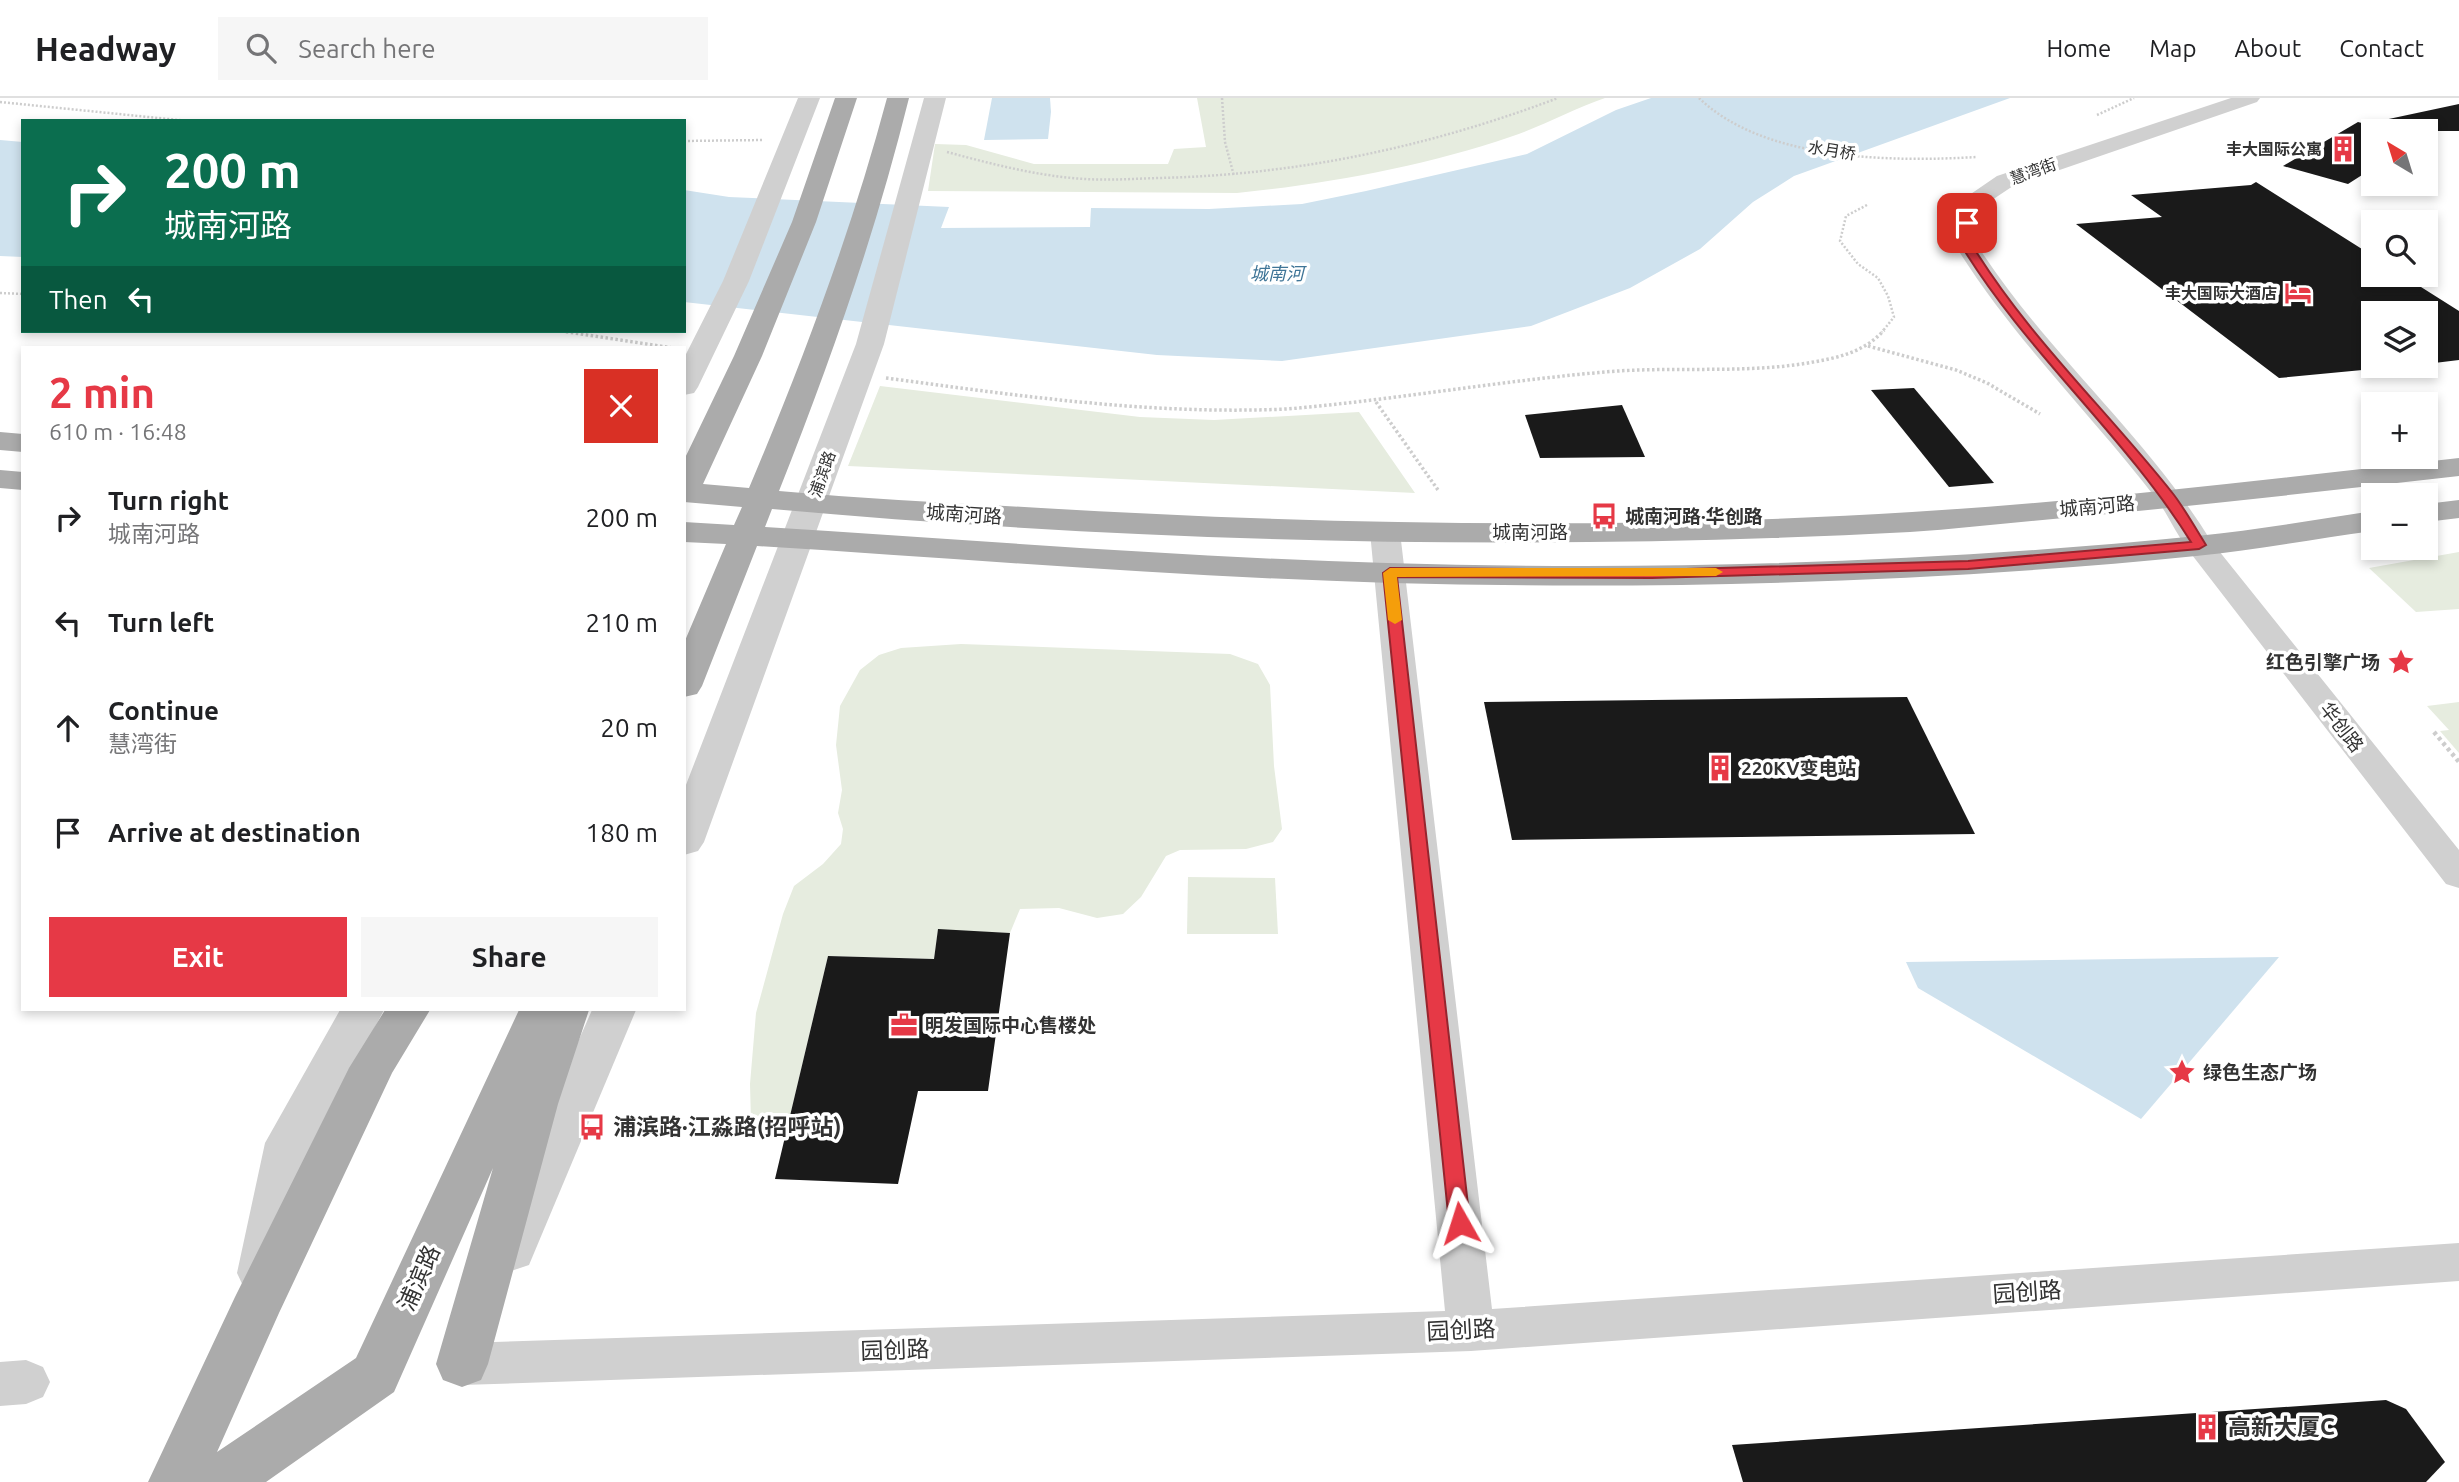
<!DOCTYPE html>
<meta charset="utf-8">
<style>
body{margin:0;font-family:Ubuntu,"Noto Sans SC",sans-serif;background:#f6f6f6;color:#202124;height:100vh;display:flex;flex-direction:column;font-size:26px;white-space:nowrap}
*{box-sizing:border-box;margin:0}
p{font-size:23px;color:#757577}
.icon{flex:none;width:38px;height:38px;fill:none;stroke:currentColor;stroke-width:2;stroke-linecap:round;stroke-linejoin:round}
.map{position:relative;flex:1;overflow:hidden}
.sheet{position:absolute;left:21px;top:248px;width:665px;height:665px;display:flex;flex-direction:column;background:#fff;border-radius:0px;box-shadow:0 4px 10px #0003}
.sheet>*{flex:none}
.banner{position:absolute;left:21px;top:21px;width:665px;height:214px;border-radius:0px;box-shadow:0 4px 10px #0003;background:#0b6e4f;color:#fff;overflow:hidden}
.needle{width:46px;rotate:322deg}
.buttons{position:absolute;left:2361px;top:21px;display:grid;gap:14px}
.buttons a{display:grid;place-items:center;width:77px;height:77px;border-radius:0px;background:#fff;box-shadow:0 4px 10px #0003;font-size:35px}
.pin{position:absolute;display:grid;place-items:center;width:60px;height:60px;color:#fff;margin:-30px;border-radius:14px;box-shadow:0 4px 10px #0006}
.me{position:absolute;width:77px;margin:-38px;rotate:354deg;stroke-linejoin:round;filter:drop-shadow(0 0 5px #0008)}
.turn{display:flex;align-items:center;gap:24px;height:147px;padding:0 28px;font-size:32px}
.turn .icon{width:91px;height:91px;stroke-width:2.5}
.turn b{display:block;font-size:49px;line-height:60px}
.then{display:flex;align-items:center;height:66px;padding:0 28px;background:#0003;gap:14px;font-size:26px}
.round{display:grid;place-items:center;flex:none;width:74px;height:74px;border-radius:0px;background:#f6f6f6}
.headline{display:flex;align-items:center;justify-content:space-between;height:119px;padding:0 28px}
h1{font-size:42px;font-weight:700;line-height:52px;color:#e63946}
.action{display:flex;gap:14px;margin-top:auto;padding:14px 28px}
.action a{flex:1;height:80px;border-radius:0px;background:#e63946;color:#fff;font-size:28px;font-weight:700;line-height:80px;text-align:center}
.action a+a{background:#f6f6f6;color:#202124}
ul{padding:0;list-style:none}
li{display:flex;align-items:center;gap:21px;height:105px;padding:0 28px}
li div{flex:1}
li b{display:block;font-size:26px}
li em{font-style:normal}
header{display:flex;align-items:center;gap:42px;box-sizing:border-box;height:98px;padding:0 35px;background:#fff;border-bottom:2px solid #e0e0e0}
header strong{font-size:33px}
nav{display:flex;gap:38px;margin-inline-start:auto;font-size:24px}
.search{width:490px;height:63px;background:#f6f6f6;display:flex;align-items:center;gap:18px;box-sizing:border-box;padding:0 24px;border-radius:0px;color:#757577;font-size:26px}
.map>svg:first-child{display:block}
.green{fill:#e6ecdf}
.water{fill:#cfe2ee}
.building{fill:#1a1a1a}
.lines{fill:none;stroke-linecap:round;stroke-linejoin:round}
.path-far2{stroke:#cdcdcd;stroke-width:2.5;stroke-dasharray:2 2;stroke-linecap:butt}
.path-far1{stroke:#cdcdcd;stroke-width:3.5;stroke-dasharray:2.5 2.5;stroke-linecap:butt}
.path{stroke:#cdcdcd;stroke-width:4.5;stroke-dasharray:3.5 3.5;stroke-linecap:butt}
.minor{fill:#d0d0d0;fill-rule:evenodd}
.tertiary{fill:#d0d0d0;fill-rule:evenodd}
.primary{fill:#ababab;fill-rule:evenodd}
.route{fill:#e63946;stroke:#96252e;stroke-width:2}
.slow{fill:#f59e0b}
.labels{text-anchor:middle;stroke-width:7;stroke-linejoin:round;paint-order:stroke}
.far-poi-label{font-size:16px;font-weight:bold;fill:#333;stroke:#fff;text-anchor:end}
.far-street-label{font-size:16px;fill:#333;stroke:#fff}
.far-water-label{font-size:18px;font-style:italic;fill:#3f7597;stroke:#fff}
.street-label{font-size:19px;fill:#333;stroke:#fff}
.poi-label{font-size:19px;font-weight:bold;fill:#333;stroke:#fff;text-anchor:start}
.near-poi-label{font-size:23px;font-weight:bold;fill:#333;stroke:#fff;text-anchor:start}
.near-street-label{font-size:23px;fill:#333;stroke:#fff}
</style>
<header>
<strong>Headway</strong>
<div class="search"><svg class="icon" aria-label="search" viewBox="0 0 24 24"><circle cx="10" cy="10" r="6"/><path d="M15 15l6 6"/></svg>Search here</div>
<nav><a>Home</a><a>Map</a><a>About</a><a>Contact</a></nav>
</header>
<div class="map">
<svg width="2459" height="1384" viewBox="0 0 2459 1384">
<rect width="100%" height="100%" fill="#fff"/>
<g class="green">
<path d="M1197,0H1605C1573,11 1543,28 1510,39C1425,68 1327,86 1237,95L928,93L935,46L966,47L1034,66H1168L1174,51L1206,49Z"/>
<polygon points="880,288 1140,319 1214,322 1359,314 1415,395 848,368"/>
<polygon points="2459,454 2459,511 2416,514 2369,470"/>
<polygon points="961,546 1230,556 1258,566 1270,587 1274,668 1282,731 1273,744 1246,751 1180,752 1166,758 1141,799 1123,816 1097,820 1059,810 1020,811 1010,835 938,832 934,861 828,858 787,1031 751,1024 750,986 756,915 783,816 794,788 823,766 841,746 843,731 838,715 842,692 836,647 840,608 860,572 879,557 901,550"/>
<polygon points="2459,604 2459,655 2440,633 2449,632 2427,608"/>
<polygon points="1188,779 1275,780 1278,836 1187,836"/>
</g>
<g class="water">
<polygon points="992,0 1050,0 1051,14 1048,41 984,42"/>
<polygon points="1651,0 2010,0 1794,78 1753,104 1700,151 1630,190 1531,228 1282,263 1157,257 684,204 684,92 729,99 949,109 941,130 1090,129 1091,110 1209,111 1302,106 1366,93 1527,56 1616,12"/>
<polygon points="0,42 23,44 23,159 0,158"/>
<polygon points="2279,859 2141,1021 1918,890 1906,864"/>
</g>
<g class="building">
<polygon points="2459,6 2459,33 2385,33 2384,22"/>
<polygon points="2358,24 2373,28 2373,70 2348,86 2283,68"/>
<polygon points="2256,84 2373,158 2373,177 2402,177 2459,213 2459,262 2426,266 2426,215 2373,215 2373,271 2279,280 2076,126 2162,119 2131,97 2251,87"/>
<polygon points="1914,290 1994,385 1949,389 1871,292"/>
<polygon points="1622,307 1645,359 1540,360 1525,317"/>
<polygon points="1907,599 1975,736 1512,742 1484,604"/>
<polygon points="938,831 1010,835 988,993 918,993 898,1086 775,1081 828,858 934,861"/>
<polygon points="2386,1302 2406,1311 2445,1364 2426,1384 1743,1384 1732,1347"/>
</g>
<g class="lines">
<g class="path-far2">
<polyline points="1222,0 1225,44 1234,78"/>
<path d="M1699,0C1764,63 1892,64 1977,59"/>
<polyline points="0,4 188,23"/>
<polyline points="2097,17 2134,0"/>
<polyline points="684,43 764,42"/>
<path d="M947,54C988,65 1030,76 1072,80C1101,83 1129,81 1158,80C1297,77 1428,49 1558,0"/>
<polyline points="1867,107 1846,118 1840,143 1858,166 1878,180 1888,198 1894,219 1882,234"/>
<polyline points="0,195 23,196"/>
<polyline points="561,233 565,234"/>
</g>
<g class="path-far1">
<polyline points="561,233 673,250"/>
<polyline points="1868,248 1956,272 1987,285 2040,316"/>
<path d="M886,280C1020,298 1151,317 1287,311C1393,302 1499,283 1605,274C1672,268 1741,276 1808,265C1836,260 1864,255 1884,232"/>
<polyline points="1376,304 1438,392"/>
</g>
<polyline class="path" points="2434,634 2459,664"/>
<g class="minor">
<path d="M2231,0H2260L2257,4L2013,88L1980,110L1974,142C2042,251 2144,334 2211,443L2459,752V790L2446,786L2189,453C2177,437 2169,419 2158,403C2091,315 2009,237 1952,142L1962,102L1997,78Z"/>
<polygon points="1385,425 1395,428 1400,434 1492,1211 2459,1145 2459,1183 1471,1253 462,1287 445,1281 438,1266 445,1251 462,1245 1445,1213 1370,434 1375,428"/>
<polygon points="26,1262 43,1269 50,1284 43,1299 26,1306 0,1308 0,1264"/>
</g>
<g class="tertiary">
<polygon points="798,0 820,0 749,183 698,289 694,295 684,297 684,260 723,183"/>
<polygon points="924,0 946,0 884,246 704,744 698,753 684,757 684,692 856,246"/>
<polygon points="340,912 384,912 313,1045 287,1175 280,1190 262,1196 244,1190 237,1175 265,1045"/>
<polygon points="592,912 636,912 529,1167 511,1173 493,1167 486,1152"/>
</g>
<g class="primary">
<path d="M835,0H857L816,124L762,258L703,386L749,390C803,262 851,135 887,0H909C875,137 831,262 779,393C866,401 954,405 1041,410C1330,427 1622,432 1912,414C2095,403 2277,380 2459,360V378C2324,393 2189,409 2053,421C2006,425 1957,431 1910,434C1531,454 1149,445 772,411L765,429C972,442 1180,459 1387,465C1657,473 1928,465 2197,438C2256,432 2314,422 2373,413V433C2314,441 2255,452 2196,458C1929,485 1659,492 1391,485C1180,479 968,461 757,448L702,588L697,596L684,599V545L726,446L684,444V424L734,427L742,409L684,404V362L734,258L792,124Z"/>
<polygon points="0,334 23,336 23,354 0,352"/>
<polygon points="0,372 23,374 23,392 0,390"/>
<polygon points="2459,402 2459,420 2426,424 2426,406"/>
<polygon points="385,912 430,912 392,975 279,1215 217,1354 356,1260 519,912 589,912 558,1006 488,1266 481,1282 462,1289 443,1282 436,1266 493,1070 394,1294 266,1384 148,1384 235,1199 349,970"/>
</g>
</g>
<path class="route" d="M1967,122L1972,125L1969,142C2025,236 2107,312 2174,397C2186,413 2196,431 2206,447L2199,451L1968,471L1652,480L1397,479L1470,1125L1467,1130L1460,1133L1452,1130L1449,1125L1383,475L1390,470L1652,472L1968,463L2191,444C2124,336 2023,252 1958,142L1962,125Z"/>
<polygon class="slow" points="1390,470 1716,470 1723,474 1716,478 1397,479 1402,522 1395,526 1388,522 1383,475"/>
<defs>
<g id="building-bare" transform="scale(2.1)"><path d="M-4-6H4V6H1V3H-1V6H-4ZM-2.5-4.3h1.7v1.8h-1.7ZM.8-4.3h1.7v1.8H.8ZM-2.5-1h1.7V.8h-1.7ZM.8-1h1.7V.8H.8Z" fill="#e63946" stroke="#fff" stroke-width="2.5" paint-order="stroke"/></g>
<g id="hotel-bare" transform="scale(2.1)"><path d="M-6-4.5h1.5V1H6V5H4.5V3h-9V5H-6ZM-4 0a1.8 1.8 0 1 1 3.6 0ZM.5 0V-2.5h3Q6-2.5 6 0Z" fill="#e63946" stroke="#fff" stroke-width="2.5" paint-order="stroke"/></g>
<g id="bus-bare" transform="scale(2.1)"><path d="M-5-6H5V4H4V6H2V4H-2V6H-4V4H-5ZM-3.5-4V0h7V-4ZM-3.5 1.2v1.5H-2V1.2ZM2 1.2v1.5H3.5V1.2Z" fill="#e63946" stroke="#fff" stroke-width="2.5" paint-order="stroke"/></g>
<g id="sight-bare" transform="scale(2.1)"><path d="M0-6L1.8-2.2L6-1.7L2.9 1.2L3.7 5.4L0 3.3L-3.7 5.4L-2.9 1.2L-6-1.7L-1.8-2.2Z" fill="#e63946" stroke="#fff" stroke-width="2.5" paint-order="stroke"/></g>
<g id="office-bare" transform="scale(2.1)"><path d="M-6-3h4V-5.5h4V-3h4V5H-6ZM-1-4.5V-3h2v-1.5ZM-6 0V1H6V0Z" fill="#e63946" stroke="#fff" stroke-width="2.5" paint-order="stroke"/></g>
</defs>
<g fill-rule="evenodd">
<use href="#building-bare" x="2343" y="51"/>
<use href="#hotel-bare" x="2298" y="195"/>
<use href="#bus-bare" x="1604" y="418"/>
<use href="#sight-bare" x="2401" y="564"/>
<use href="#building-bare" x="1720" y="670"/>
<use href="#office-bare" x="904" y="927"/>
<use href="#sight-bare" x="2182" y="974"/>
<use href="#bus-bare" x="592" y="1029"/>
<use href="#building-bare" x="2207" y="1329"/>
</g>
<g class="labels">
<g class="far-poi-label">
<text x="2322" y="57">丰大国际公寓</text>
<text x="2277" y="201">丰大国际大酒店</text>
</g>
<g class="far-street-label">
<text transform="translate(1832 52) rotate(9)" y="6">水月桥</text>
<text transform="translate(2033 73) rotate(-20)" y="6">慧湾街</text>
<text transform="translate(822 376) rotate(-70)" y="6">浦滨路</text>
</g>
<g class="far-water-label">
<text x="1277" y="182">城南河</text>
</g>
<g class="street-label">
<text transform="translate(2097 408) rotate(-5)" y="7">城南河路</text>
<text transform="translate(964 416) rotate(4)" y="7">城南河路</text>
<text x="1530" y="441">城南河路</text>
<text transform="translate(2342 629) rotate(52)" y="7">华创路</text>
</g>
<g class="poi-label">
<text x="1625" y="425">城南河路·华创路</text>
<text x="2380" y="571" text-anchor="end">红色引擎广场</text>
<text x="1741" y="677">220KV变电站</text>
<text x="925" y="934">明发国际中心售楼处</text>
<text x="2203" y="981">绿色生态广场</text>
</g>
<g class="near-poi-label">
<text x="613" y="1037">浦滨路·江淼路(招呼站)</text>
<text x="2228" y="1337">高新大厦C</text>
</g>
<g class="near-street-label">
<text transform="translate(419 1180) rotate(-66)" y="8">浦滨路</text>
<text transform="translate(2027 1194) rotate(-4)" y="8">园创路</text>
<text transform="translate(1461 1232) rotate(-3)" y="8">园创路</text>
<text transform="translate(895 1252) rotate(-2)" y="8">园创路</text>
</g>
</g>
</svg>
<div class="buttons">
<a><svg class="needle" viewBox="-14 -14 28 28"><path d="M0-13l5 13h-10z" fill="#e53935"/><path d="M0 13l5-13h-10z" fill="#757577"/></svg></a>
<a><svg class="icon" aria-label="search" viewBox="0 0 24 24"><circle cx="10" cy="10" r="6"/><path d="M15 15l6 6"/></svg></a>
<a><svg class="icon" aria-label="layers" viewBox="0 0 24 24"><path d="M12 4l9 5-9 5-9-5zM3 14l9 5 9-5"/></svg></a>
<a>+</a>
<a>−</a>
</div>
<div class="pin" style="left:1967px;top:125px;background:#d93025"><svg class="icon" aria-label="arrive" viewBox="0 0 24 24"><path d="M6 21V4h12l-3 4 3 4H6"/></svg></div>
<svg class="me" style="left:1460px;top:1125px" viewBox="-20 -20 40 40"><path d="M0-17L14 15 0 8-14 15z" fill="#e63946" stroke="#fff" stroke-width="4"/></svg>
<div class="banner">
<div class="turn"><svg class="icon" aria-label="right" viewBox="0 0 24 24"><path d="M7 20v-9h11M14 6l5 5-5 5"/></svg><div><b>200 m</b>城南河路</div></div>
<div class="then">Then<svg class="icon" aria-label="left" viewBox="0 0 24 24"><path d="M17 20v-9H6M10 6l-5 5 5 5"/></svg></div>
</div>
<section class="sheet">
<div class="headline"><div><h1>2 min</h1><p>610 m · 16:48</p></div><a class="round" style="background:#d93025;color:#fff"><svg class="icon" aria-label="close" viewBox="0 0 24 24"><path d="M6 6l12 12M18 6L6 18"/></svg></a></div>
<ul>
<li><svg class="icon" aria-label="right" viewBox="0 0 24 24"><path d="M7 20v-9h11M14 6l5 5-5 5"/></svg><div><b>Turn right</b><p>城南河路</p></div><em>200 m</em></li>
<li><svg class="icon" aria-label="left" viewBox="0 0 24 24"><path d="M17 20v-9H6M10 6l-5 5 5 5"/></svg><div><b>Turn left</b></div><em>210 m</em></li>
<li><svg class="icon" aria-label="ahead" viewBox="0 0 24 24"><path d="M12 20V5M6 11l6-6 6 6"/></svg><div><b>Continue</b><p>慧湾街</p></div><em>20 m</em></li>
<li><svg class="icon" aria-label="arrive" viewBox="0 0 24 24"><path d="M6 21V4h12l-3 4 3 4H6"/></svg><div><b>Arrive at destination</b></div><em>180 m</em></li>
</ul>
<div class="action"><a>Exit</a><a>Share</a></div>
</section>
</div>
